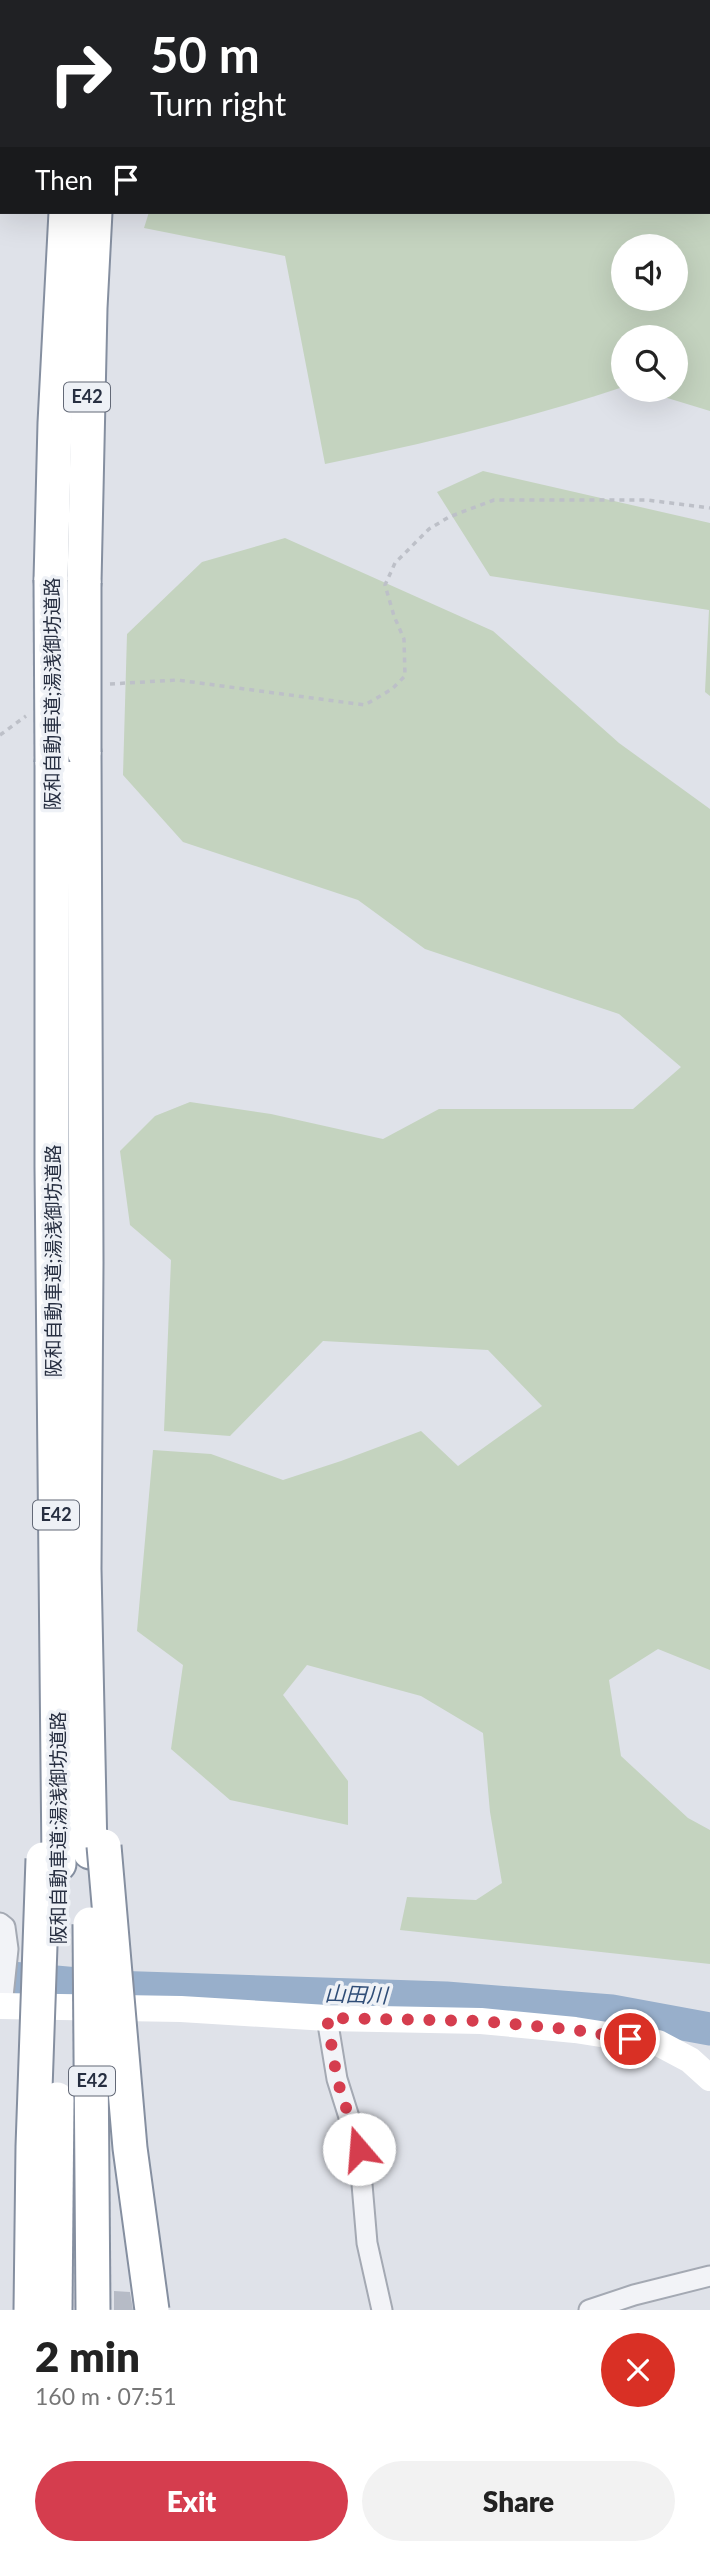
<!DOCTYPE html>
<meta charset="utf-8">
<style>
body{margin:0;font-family:Lato,"Noto Sans JP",sans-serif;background:#f2f2f2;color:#222;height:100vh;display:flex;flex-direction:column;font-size:26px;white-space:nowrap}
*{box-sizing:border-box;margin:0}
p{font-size:23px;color:#767676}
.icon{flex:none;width:38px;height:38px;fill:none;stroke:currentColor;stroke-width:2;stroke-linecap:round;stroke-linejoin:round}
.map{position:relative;height:2310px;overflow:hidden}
.details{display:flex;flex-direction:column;background:#fff;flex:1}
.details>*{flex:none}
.hud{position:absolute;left:0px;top:0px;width:710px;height:214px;box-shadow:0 7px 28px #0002;background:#202124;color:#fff;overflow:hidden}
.buttons{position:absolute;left:611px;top:234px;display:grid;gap:14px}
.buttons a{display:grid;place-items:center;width:77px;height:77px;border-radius:50%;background:#fff;box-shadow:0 7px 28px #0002;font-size:35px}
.pin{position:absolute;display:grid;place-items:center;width:60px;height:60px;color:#fff;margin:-30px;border:4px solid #fff;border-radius:50%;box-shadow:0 2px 7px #0007}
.me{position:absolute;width:77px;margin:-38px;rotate:342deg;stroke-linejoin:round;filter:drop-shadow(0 0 5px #0008)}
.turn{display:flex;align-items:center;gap:24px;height:147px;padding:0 35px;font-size:32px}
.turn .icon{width:91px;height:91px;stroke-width:2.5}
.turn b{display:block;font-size:49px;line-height:60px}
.then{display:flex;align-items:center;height:66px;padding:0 35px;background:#0003;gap:14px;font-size:26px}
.round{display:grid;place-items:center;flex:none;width:74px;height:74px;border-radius:37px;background:#f2f2f2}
.head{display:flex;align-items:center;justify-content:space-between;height:119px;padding:0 35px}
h1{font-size:42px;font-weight:800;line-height:52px}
.primary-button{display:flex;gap:14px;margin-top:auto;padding:14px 35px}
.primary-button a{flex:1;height:80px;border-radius:42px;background:#d53d4e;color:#fff;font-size:28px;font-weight:800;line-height:80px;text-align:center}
.primary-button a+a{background:#f2f2f2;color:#222}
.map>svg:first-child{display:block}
.green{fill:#c4d3bf;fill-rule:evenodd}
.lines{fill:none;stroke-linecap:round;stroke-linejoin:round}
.river{stroke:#98afcb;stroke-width:33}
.building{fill:#b6bbc6}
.street-casing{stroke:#a4a9b3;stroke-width:23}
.highway-casing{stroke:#858fa0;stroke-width:37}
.path{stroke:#bdc0c8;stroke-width:3.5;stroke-dasharray:5 5;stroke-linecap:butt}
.street{stroke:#f2f3f7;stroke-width:19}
.secondary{stroke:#fff;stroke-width:26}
.highway{stroke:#fff;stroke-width:33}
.highway-bridge-casing{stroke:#858fa0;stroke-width:37;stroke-linecap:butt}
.highway-bridge{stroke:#fff;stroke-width:33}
.route{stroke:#d53d4e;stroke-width:12;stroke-dasharray:0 21.6}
.labels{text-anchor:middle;stroke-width:7;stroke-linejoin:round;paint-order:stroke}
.shield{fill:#eef1f6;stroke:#636977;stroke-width:2}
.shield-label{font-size:18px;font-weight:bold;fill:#272f41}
.street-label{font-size:19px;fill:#272f41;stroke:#eef1f6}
.water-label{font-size:21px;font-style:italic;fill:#2f4d77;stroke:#eef1f6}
</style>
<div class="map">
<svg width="710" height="2310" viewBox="0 0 710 2310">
<rect width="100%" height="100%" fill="#dfe2e9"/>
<g class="green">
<path d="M215,0H710V411L641,390H676V338H623V387C526,419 425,444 325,464L285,256L144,228L149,212H709V2H214ZM623,247H676V299H623Z"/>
<polygon points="483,471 710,523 710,696 705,692 709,610 490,576 437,492"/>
<polygon points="285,538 493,631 619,743 710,809 710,1670 658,1649 609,1680 621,1756 688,1818 710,1830 710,1964 400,1930 407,1897 476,1900 502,1883 490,1812 483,1733 421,1696 307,1665 283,1695 348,1781 348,1825 230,1800 171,1749 183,1665 137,1631 153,1450 211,1454 283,1480 341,1461 421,1431 458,1466 542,1406 488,1350 323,1341 230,1436 164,1431 171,1260 130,1225 120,1151 155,1116 190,1102 271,1114 383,1139 439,1109 633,1109 681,1067 619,1014 425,949 358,900 183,842 123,775 127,634 202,562"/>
</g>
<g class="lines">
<polyline class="river" points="0,1977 111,1987 446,1998 612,2011 710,2029"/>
</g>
<polygon class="building" points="114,2291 130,2292 133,2310 114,2310"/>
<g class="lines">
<g class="street-casing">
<g id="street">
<polyline points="180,2 181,0"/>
<polyline points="0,1923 5,1927 8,1949 2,2006"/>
<polyline points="327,2018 337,2079 359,2149 367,2243 382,2310"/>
<polyline points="589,2310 634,2295 710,2276"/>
</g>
</g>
<g class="highway-casing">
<g id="highway">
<polyline points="57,2 57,0"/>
<polyline points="87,2 87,0"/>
<polyline points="117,2 117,0"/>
<polyline points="149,2 149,0"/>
<polyline points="51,580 55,423 66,212"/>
<polyline points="84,583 90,308 95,212"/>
<polyline points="84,752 86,1262 84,1569 90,1852"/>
<polyline points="52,762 52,1167 59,1864"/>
</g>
</g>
<g class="path">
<polyline points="110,684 177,680 365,705 392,689 405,676 404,639 394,616 385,585 395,563 429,529 449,517 494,500 647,500 710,508"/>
<polyline points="0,735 26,716"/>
</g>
<use href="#street" class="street"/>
<polyline class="secondary" points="0,2006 181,2009 327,2018 481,2021 575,2030 658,2043 690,2060 710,2078"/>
<use href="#highway" class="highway"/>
<g class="highway-bridge-casing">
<g id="highway-bridge">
<polyline points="51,580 52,762"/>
<polyline points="84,583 84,752"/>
<polyline points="104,1846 130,2148 152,2310"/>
<polyline points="90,1924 93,2310"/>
<polyline points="31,2310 33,2147 43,1859"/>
<polyline points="55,2310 57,2099"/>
</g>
</g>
<use href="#highway-bridge" class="highway-bridge"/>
</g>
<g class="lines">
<polyline class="route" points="359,2149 337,2079 327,2018 481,2021 576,2030 630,2039"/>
</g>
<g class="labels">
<g class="shield">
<rect x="64" y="382.5" width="46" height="29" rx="5"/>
<rect x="33" y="1500.5" width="46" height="29" rx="5"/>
<rect x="69" y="2066.5" width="46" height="29" rx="5"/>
</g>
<g class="shield-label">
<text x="87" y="403">E42</text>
<text x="56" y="1521">E42</text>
<text x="92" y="2087">E42</text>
</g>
<g class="street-label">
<text transform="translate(52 694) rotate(-90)" y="7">阪和自動車道;湯浅御坊道路</text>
<text transform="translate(53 1261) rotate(-90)" y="7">阪和自動車道;湯浅御坊道路</text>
<text transform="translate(58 1828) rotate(-90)" y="7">阪和自動車道;湯浅御坊道路</text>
</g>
<g class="water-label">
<text transform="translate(356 1995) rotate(2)" y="7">山田川</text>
</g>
</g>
</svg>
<div class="buttons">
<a><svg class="icon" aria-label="sound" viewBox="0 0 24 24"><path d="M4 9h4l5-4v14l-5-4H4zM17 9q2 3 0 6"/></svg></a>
<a><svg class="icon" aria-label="search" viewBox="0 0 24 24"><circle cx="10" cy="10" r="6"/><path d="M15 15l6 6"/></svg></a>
</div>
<div class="pin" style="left:630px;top:2039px;background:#d93025"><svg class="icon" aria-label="arrive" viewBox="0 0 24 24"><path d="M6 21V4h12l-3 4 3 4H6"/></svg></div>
<svg class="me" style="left:359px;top:2149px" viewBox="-20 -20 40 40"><circle r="19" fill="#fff"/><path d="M0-13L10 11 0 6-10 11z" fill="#d53d4e"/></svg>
<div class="hud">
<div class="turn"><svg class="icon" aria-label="right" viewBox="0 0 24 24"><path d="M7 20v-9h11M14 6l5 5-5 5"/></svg><div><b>50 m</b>Turn right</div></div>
<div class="then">Then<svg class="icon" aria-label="arrive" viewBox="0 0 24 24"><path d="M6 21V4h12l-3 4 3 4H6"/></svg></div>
</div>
</div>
<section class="details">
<div class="head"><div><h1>2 min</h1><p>160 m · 07:51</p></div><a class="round" style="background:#d93025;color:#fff"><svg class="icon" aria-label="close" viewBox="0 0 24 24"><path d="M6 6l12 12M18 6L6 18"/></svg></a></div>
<div class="primary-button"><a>Exit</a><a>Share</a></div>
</section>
